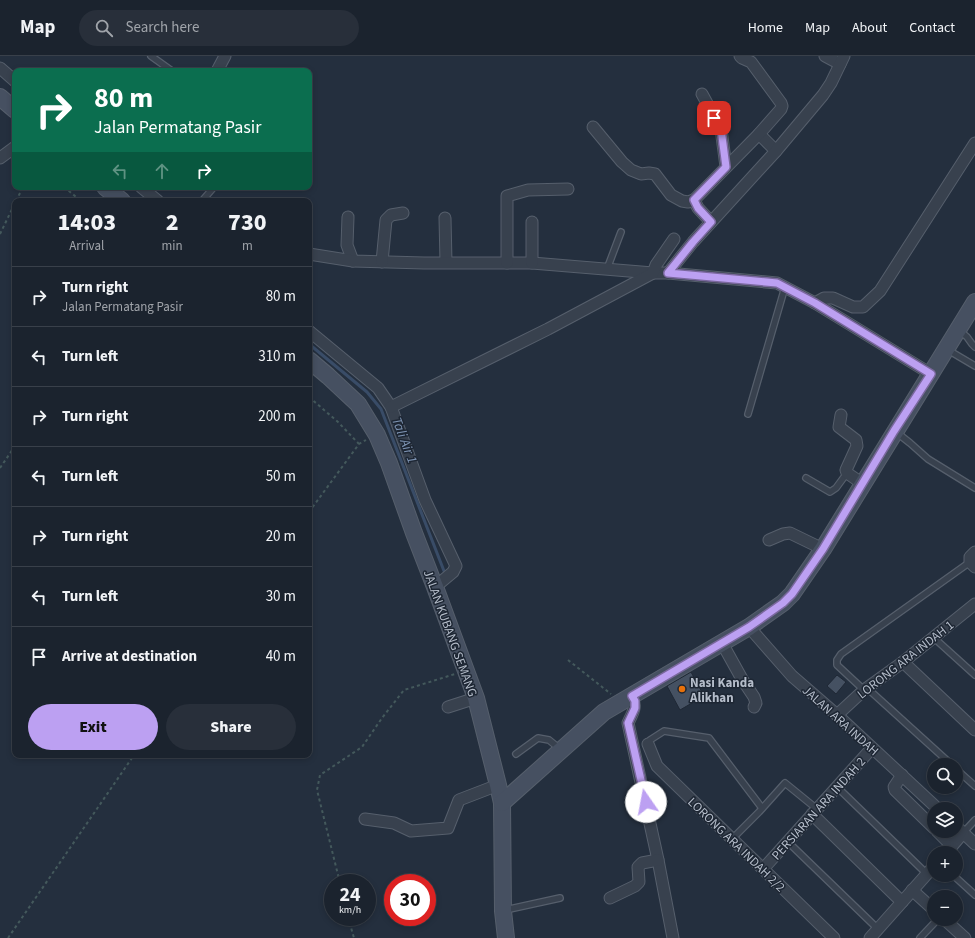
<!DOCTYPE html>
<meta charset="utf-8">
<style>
body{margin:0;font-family:"Source Sans 3",sans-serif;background:#282f3a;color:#f1f3f6;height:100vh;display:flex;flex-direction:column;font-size:15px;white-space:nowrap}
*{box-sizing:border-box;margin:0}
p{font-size:13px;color:#a0a4aa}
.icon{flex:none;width:22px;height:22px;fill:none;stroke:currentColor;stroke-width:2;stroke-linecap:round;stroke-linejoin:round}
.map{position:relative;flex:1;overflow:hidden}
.sheet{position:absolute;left:12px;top:142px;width:300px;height:560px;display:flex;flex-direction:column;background:#1b232e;border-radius:8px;box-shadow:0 2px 6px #0003,0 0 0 1px #39404a}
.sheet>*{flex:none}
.hud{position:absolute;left:12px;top:12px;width:300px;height:122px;border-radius:8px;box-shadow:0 2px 6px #0003,0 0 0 1px #39404a;background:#0b6e4f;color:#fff;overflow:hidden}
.fabs{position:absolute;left:927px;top:702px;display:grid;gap:8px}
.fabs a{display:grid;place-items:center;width:36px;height:36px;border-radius:50%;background:#1b232e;box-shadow:0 2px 6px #0003,0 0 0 1px #39404a;font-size:20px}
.speed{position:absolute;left:324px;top:818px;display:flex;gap:8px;font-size:20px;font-weight:700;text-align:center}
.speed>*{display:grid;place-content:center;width:52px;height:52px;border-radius:50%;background:#1b232e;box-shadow:0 2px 6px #0003,0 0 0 1px #39404a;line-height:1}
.speed small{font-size:10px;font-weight:400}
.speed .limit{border:6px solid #d22;background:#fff;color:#111}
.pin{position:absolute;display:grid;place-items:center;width:34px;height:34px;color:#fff;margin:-17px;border-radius:8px;box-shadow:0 2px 6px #0006}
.me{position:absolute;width:44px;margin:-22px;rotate:348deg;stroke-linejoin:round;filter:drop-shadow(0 0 3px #0008)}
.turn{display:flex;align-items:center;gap:14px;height:84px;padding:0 16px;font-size:18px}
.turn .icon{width:52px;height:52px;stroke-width:2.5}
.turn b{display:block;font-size:28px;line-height:34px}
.lanes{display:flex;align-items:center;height:38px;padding:0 16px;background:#0003;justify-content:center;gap:20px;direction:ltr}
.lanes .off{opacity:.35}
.eta{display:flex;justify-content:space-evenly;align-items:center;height:68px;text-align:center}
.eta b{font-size:24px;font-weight:800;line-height:28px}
.action{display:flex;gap:8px;margin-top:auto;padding:8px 16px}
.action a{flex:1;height:46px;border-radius:24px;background:#bca0f2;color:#111;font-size:16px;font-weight:800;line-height:46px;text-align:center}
.action a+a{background:#282f3a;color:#f1f3f6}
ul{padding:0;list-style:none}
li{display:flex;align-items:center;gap:12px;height:60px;padding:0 16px;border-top:1px solid #39404a}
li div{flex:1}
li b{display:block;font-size:15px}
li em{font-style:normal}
header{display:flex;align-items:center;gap:24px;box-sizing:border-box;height:56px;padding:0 20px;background:#1b232e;border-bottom:1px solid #39404a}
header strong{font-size:19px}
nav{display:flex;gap:22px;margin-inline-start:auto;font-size:14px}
.search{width:280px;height:36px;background:#282f3a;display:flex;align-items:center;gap:10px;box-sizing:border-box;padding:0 14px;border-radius:22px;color:#a0a4aa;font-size:15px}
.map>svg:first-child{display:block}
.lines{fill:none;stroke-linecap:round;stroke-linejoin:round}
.stream{stroke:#394c67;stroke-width:3}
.building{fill:#455162;stroke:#1f2835}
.service-casing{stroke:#565f6c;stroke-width:8}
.minor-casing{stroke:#565f6c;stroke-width:13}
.secondary-casing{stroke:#565f6c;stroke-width:18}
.path{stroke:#44595c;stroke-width:2;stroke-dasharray:3 3;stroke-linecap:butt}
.service{stroke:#38414e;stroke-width:5.5}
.minor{stroke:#38414e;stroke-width:11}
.secondary{stroke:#465061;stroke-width:16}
.route-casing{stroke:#7a689d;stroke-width:10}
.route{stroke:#bca0f2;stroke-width:7}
.food-dot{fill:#e8710a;stroke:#1d2633;stroke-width:1.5}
.labels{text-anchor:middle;stroke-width:3;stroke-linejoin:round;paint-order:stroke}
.street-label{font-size:13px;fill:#b4bcc9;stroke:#1d2633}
.poi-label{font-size:13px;font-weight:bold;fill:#b4bcc9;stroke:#1d2633;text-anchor:start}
.water-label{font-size:14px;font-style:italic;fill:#7c92b1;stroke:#1d2633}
</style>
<header>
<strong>Map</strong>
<div class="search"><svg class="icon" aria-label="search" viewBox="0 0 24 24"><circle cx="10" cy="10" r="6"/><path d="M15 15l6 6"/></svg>Search here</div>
<nav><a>Home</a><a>Map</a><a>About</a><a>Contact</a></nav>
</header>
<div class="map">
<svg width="975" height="882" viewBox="0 0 975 882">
<rect width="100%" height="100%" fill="#242f3e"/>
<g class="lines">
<polyline class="stream" points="309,288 367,336 381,353 444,515"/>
</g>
<g class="building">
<polygon points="691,616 704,640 680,654 667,630"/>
<polygon points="837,619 846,626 836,638 827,630"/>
</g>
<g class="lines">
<g class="service-casing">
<g id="service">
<polyline points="151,0 172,15"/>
<polyline points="202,145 214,131"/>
<polyline points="607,213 621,176"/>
<polyline points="960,275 967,281 972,288 975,291"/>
<polyline points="948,294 975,310"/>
<polyline points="748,358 785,231"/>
<polyline points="896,376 910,387 928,403 975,432"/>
<polyline points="806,422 830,436 836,432 847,417"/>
<polyline points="933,581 975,619"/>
<polyline points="867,632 952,709"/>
<polyline points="864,634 837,609 837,604 841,598 970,506"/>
<polyline points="648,688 650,684 664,675 709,682 762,752"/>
<polyline points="516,698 538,682 549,684 560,693"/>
<polyline points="956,713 975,730"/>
<polyline points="837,731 927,818"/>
<polyline points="963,777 975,764"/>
<polyline points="732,783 759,756 785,727 817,753"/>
<polyline points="788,786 878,873"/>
<polyline points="953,819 975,839"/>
<polyline points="505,854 560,842"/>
<polyline points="920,882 938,863"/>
</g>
</g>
<g class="minor-casing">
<g id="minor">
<polyline points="825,0 840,8"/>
<polyline points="0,12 15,25"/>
<polyline points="217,15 225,0"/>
<polyline points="702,38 721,73 726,111"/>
<polyline points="593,71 622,106 631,114 641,118 649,117 655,118 671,139 682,145 688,146 694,144 698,152 711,166"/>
<polyline points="759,78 776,95"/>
<polyline points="0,102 15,91"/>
<polyline points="141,131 158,145"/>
<polyline points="694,144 759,78 781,53 782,50 781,47 751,6 742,2 740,0"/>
<polyline points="348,161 347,189 353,205"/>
<polyline points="445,162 446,206"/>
<polyline points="309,198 353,205 424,207 532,207 653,217 668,217 777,227 815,247 931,318"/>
<polyline points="382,206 386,164 391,159 403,157"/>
<polyline points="507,207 507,140 528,134 568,133"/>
<polyline points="532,207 532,166"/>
<polyline points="668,217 693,186 776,95 823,39 831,27 844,0"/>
<polyline points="815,247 824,242 833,242 853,251 863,251 880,235 975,87"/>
<polyline points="309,275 378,332 391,351 425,444 456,510 453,516 435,531"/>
<polyline points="391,351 548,273 653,217 656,209 674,183"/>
<polyline points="841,359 839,371 856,384 857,390 846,414 847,417 863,428"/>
<polyline points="769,484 783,478 790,477 823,493"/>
<polyline points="975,496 970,501 970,506 975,511"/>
<polyline points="749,571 792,620 837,659 938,753"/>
<polyline points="722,587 742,623 754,641 756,647 754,651"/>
<polyline points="903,606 975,674"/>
<path d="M632,639C637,652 633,656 628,667L658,804L673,882"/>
<polyline points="448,651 476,642"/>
<polyline points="837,659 864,634 903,606 975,548"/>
<polyline points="648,688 657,710 834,882"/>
<polyline points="902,719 894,731 895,734 934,772"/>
<polyline points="812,758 902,846"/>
<polyline points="365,763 394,767 411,775 448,772 459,744 498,729"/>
<polyline points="956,770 975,788"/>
<polyline points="937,775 952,790"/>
<polyline points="946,797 963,777"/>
<polyline points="763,813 872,692"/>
<polyline points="912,834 934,854"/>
<polyline points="610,842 635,830 639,826 638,811 642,807 658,804"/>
<polyline points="944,863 965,882"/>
<polyline points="870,882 934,810"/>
</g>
</g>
<g class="secondary-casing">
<g id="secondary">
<polyline points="0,41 15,54"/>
<polyline points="105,131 122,145"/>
<polyline points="309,304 328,320 358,348 377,379 389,407 414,477 435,531 476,642 498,729 502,747 503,855 506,882"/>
<polyline points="502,747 604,656 749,571 783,547 792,538 823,493 975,246"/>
</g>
</g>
<g class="path">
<polyline points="64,131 81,145"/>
<polyline points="16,145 23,131"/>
<polyline points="0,178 15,147"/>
<polyline points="309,341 338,366 359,388"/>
<polyline points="0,412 15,390"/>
<polyline points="309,456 359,388 366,384"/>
<polyline points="568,604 611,638"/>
<polyline points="340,827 317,734 320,719 362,691 382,662 404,634 455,618"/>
<polyline points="348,861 354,882"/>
<polyline points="8,882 134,699"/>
</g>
<use href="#service" class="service"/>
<use href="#minor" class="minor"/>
<use href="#secondary" class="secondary"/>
</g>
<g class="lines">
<g class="route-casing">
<polyline id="route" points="646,746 628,667 635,652 635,645 632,640 749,571 783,547 792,538 823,493 894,375 931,318 815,247 777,227 668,217 693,186 711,166 698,152 694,144 726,111 721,73 714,62"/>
</g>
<use href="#route" class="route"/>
</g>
<circle class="food-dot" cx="682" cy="633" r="4"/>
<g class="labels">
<g class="street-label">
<text transform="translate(451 577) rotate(70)" y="5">JALAN KUBANG SEMANG</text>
<text transform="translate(905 603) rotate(-38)" y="5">LORONG ARA INDAH 1</text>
<text transform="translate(841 664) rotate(42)" y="5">JALAN ARA INDAH</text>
<text transform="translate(818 752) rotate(-48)" y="5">PERSIARAN ARA INDAH 2</text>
<text transform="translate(737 788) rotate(44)" y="5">LORONG ARA INDAH 2/2</text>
</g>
<g class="poi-label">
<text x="690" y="631">Nasi Kanda<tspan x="690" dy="15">Alikhan</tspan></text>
</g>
<g class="water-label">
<text transform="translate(405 384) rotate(69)" y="5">Tali Air 1</text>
</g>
</g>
</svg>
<div class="fabs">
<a><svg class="icon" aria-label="search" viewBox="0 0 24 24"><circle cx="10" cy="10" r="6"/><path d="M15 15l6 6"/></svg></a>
<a><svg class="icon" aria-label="layers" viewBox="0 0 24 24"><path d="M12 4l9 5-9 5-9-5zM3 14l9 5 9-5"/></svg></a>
<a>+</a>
<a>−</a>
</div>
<div class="speed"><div>24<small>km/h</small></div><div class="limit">30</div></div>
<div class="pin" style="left:714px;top:62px;background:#d93025"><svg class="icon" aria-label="arrive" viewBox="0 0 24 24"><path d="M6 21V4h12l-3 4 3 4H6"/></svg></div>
<svg class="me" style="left:646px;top:746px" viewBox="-20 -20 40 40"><circle r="19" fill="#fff"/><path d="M0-13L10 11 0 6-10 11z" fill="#bca0f2"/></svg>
<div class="hud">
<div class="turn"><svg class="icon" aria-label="right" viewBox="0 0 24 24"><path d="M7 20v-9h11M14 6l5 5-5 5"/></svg><div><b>80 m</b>Jalan Permatang Pasir</div></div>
<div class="lanes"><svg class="icon off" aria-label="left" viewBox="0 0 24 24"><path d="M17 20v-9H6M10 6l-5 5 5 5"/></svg><svg class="icon off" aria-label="ahead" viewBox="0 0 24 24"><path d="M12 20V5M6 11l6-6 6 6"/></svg><svg class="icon" aria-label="right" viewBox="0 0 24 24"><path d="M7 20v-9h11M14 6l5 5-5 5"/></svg></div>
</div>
<section class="sheet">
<div class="eta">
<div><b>14:03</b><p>Arrival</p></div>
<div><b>2</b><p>min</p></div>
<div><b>730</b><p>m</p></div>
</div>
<ul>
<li><svg class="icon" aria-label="right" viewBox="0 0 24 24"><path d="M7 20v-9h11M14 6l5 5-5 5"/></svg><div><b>Turn right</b><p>Jalan Permatang Pasir</p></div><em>80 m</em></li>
<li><svg class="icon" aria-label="left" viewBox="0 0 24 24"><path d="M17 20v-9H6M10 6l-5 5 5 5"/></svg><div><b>Turn left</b></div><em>310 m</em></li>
<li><svg class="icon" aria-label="right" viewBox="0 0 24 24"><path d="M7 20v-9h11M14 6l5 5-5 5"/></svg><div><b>Turn right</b></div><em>200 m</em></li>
<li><svg class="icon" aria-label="left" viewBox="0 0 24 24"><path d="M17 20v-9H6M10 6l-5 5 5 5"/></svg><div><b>Turn left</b></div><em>50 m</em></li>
<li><svg class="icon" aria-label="right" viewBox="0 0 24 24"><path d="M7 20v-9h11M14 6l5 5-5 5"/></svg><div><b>Turn right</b></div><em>20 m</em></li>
<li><svg class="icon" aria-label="left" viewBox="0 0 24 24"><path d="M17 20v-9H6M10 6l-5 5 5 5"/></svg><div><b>Turn left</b></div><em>30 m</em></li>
<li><svg class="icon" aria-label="arrive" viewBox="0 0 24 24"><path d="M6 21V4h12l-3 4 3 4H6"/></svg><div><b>Arrive at destination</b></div><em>40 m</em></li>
</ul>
<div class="action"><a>Exit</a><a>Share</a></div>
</section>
</div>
